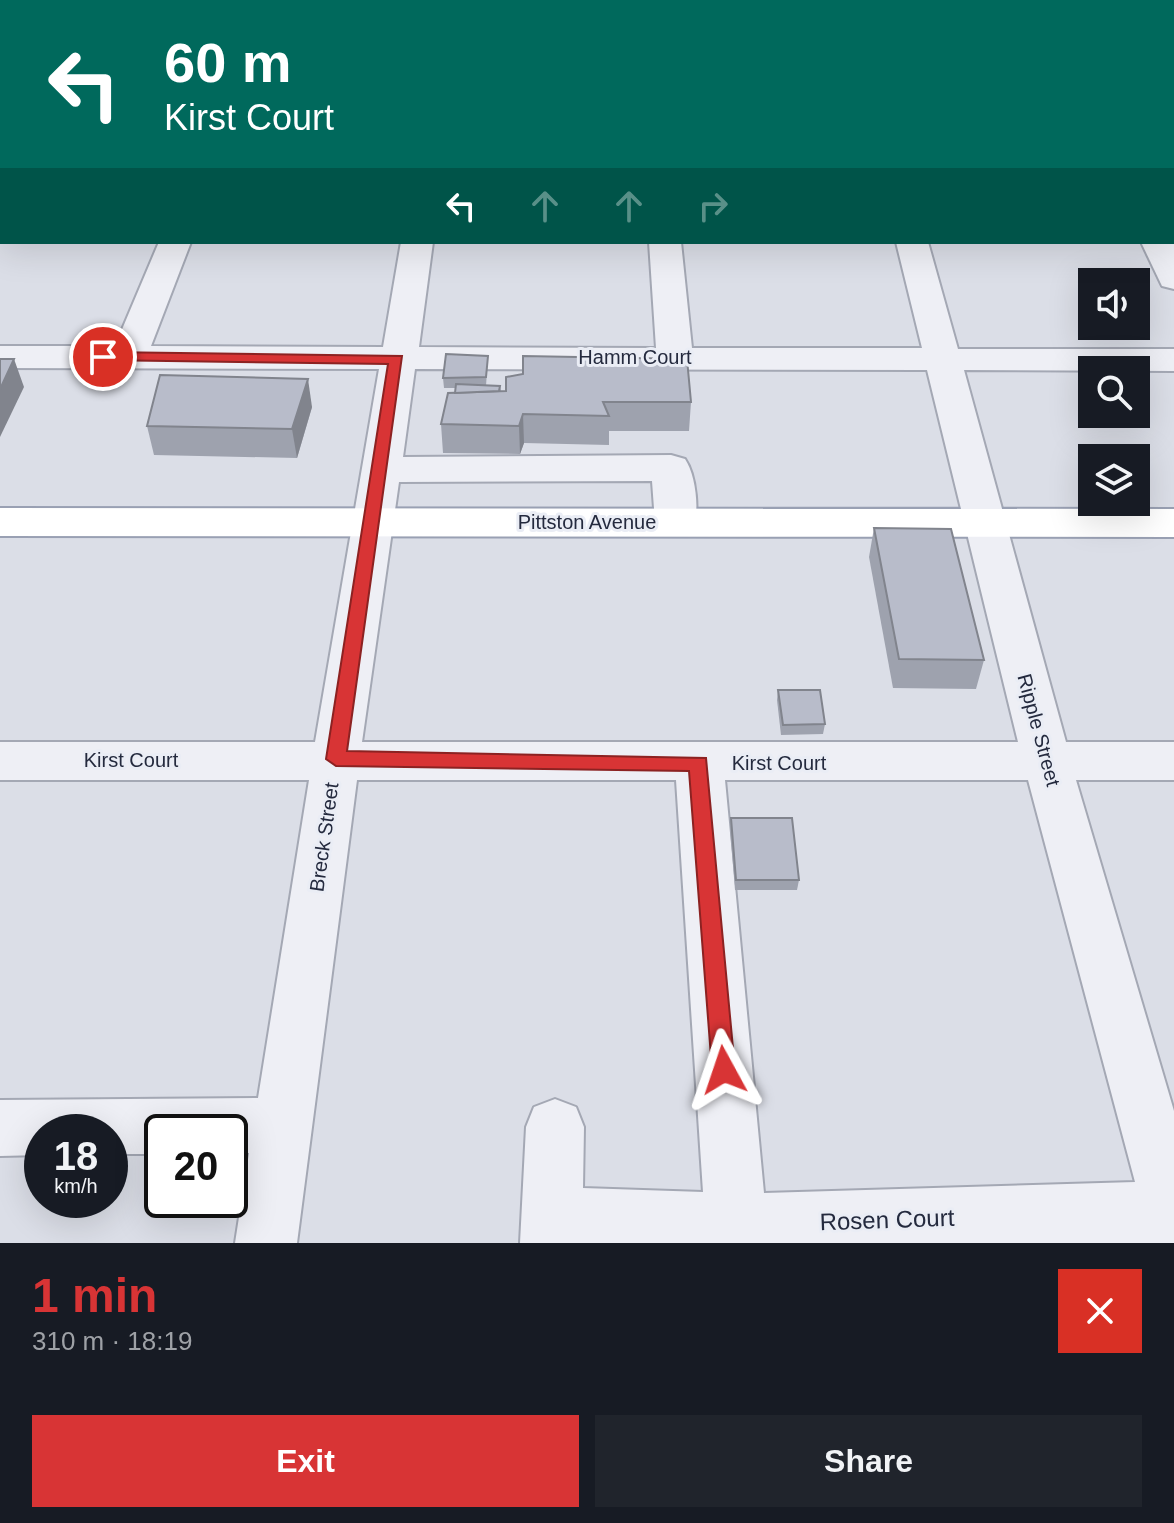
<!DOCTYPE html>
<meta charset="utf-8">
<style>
body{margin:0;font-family:Helvetica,sans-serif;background:#20242c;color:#f1f3f6;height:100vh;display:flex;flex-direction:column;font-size:30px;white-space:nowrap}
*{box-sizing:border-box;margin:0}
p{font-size:26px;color:#9ea1a6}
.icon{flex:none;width:44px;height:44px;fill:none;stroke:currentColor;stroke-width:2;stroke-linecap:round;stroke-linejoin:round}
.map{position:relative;height:1243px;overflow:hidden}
.sheet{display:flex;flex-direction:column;background:#171b24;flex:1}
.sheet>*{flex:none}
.top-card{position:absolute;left:0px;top:0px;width:1174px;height:244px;box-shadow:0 8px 32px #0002;background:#00695c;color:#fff;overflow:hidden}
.fabs{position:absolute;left:1078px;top:268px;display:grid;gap:16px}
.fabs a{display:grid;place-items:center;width:72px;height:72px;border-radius:0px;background:#171b24;box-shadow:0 8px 32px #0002;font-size:40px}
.speed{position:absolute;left:24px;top:1114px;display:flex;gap:16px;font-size:40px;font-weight:700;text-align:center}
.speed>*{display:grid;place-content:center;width:104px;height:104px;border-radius:50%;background:#171b24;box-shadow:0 8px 32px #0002;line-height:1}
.speed small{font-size:20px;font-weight:400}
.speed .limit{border:4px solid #111;border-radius:12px;background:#fff;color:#111}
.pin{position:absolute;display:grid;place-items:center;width:68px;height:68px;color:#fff;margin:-34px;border:4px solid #fff;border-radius:50%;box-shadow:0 2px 8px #0007}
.me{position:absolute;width:88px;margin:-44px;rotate:355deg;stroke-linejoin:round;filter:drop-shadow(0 0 6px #0008)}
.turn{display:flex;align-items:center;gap:28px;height:168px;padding:0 32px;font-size:36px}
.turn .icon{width:104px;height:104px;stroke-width:2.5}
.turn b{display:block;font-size:56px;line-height:68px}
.lanes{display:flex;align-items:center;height:76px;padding:0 32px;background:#0003;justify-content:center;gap:40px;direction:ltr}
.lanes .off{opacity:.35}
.round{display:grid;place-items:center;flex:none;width:84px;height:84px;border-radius:0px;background:#20242c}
.head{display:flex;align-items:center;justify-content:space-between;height:136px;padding:0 32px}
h1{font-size:48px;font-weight:700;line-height:60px;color:#d83435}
.button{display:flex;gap:16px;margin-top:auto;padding:16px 32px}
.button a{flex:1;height:92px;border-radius:0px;background:#d83435;color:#fff;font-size:32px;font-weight:700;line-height:92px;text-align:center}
.button a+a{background:#20242c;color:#f1f3f6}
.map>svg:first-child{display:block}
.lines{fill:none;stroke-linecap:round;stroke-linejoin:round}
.minor-casing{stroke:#a4a8b4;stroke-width:4}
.major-casing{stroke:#99a0b3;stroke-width:4}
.minor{fill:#eeeff5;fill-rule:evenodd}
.major{fill:#fff;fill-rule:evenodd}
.wall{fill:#9ea2ae}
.shaded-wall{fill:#81848d}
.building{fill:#b8bcca;stroke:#81848d;stroke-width:2}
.route{fill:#d83435;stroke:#8c2222;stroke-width:2}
.labels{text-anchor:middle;stroke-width:6;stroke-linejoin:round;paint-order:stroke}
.street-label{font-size:20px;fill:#242a3e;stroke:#eaedf5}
.near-street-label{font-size:24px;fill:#242a3e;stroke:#eaedf5}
</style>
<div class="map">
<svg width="1174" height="1243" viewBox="0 0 1174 1243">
<rect width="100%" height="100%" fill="#dbdee7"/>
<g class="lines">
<g class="minor-casing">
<g id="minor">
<polygon points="0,0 1174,0 1174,10 1172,2 2,2 0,9"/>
<rect x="1172" y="75" width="2" height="18"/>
<polygon points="2,103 2,123 0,124 0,104"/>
<rect x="0" y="174" width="2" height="18"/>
<rect x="1172" y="175" width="2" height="18"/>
<polygon points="1172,240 1174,243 1174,289 1162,286 1141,242"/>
<path d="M159,242H191L151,346L383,347L401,242H433L419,347L656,348L649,242H681L692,348H922L896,242H928L958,349H1174V371L964,370L1066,742H1174V780H1076L1174,1111V1243H520L526,1127L534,1107L555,1099L576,1107L584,1127L583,1188L703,1192L676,780H357L297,1243H235L249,1153H230V1132H162V1154H110V1132H42V1155L0,1156V1100L258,1098L309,780H0V742H315L379,369L0,368V346H115ZM415,369L927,370L1018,742H362L399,482L652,481L655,522L661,532L676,536L691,532C701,515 696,475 685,459L671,455L403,457ZM725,780H1028L1135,1182L764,1193Z"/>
</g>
</g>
<g class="major-casing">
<polygon id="major" points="0,508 1174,509 1174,537 0,536"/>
</g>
<use href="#minor" class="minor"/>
<use href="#major" class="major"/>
</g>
<g class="wall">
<polygon points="488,356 486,386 500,386 501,391 691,402 689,431 609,431 609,445 524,443 520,454 443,453 441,424 455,393 456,388 444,388 443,378"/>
<polygon points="312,407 297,458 154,455 147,426"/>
<polygon points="874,528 984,660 976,689 893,688 869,557"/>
<polygon points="778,690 825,724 823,734 781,735 777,700"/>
<polygon points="731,818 799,880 797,890 735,890 730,828"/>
</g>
<g class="shaded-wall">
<polygon points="14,359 24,387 0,437 0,389"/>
<polygon points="308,379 312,407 297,458 292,429"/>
<polygon points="523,414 524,443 520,454 519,426"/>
</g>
<g class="building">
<polygon points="446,354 488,356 486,377 443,378"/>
<polygon points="523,356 687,359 691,402 603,402 609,416 523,414 519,426 441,424 448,393 506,391 506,377 523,374"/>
<polygon points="0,359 14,359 0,389"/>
<polygon points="160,375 308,379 292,429 147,426"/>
<polygon points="456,384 500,386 499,391 455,393"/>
<polygon points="874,528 951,529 984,660 899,659"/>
<polygon points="778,690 820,690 825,724 783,725"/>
<polygon points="731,818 792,818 799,880 736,880"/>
</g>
<polygon class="route" points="103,352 402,356 347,751 706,758 735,1070 732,1078 724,1081 715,1078 712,1070 689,771 336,766 326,759 388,364 98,360 98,353"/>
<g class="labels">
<g class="street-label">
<text x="635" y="364">Hamm Court</text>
<text x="587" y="529">Pittston Avenue</text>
<text transform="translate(1039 730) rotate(75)" y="7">Ripple Street</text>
<text x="131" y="767">Kirst Court</text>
<text x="779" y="770">Kirst Court</text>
<text transform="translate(324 837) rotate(-82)" y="7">Breck Street</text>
</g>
<g class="near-street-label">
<text transform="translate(887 1220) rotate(-2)" y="8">Rosen Court</text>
</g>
</g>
</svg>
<div class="fabs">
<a><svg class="icon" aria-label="sound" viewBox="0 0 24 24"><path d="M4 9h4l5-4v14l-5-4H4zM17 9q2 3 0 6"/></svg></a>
<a><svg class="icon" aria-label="search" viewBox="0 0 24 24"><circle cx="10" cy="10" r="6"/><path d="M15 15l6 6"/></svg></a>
<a><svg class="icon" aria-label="layers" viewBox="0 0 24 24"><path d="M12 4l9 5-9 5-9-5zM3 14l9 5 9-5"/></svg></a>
</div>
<div class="speed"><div>18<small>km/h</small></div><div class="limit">20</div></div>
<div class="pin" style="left:103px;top:357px;background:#d93025"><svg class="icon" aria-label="arrive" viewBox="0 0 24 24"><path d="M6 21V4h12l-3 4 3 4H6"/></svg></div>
<svg class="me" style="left:724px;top:1070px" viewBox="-20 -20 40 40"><path d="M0-17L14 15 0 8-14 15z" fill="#d83435" stroke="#fff" stroke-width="4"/></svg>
<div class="top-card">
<div class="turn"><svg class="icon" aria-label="left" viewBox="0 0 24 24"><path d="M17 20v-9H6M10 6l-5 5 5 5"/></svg><div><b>60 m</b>Kirst Court</div></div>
<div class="lanes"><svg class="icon" aria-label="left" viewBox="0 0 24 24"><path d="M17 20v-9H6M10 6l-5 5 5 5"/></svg><svg class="icon off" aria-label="ahead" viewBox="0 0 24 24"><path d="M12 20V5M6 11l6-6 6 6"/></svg><svg class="icon off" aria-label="ahead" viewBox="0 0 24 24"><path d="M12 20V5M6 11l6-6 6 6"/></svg><svg class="icon off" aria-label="right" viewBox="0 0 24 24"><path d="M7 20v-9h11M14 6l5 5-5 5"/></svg></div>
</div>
</div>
<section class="sheet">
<div class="head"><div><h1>1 min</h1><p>310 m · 18:19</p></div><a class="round" style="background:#d93025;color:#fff"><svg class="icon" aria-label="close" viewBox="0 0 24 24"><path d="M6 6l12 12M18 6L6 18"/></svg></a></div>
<div class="button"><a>Exit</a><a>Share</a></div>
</section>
